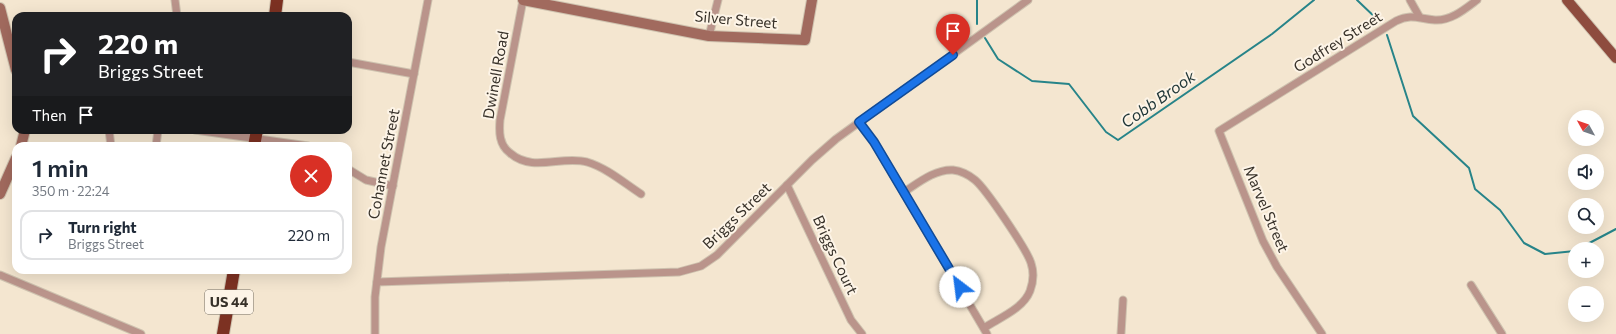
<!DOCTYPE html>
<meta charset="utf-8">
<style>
body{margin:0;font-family:Commissioner,sans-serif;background:#f6f6f7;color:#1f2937;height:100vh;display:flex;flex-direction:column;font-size:15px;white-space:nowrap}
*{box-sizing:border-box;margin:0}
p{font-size:13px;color:#747a83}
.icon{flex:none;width:22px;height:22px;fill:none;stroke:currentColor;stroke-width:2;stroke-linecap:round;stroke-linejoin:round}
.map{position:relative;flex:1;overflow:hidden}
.details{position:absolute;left:12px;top:142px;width:340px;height:132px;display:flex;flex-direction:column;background:#fff;border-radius:12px;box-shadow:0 4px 16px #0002}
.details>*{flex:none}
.guide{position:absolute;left:12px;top:12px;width:340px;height:122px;border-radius:12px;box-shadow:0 4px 16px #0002;background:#202124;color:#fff;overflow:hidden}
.needle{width:26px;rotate:310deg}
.controls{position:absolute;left:1568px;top:110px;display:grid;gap:8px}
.controls a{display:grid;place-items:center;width:36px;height:36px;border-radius:50%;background:#fff;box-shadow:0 4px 16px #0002;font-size:20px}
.pin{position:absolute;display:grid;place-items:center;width:34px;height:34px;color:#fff;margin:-41px -17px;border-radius:50% 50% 50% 0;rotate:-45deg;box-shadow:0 0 4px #0007}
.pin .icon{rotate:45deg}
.me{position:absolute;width:44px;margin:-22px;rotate:330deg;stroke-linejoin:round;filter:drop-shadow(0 0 3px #0008)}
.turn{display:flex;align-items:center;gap:14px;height:84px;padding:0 20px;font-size:18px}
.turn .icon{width:52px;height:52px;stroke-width:2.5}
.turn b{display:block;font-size:28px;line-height:34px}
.then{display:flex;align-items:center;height:38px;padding:0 20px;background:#0003;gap:8px;font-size:15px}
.round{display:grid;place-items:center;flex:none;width:42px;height:42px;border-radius:21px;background:#f6f6f7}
.overview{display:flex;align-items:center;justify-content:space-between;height:68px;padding:0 20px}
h1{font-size:24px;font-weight:600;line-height:30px}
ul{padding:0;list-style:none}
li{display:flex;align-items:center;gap:12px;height:50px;margin:0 8px 6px;padding:0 12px;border:2px solid #e0e1e3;border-radius:12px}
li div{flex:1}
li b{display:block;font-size:15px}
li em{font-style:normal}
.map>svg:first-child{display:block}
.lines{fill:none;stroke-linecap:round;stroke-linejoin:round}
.stream{stroke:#278489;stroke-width:2}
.street-casing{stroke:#cec2af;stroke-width:9}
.secondary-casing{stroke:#cec2af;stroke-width:12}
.primary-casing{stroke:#cec2af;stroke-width:12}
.highway-casing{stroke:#cec2af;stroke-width:14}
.street{stroke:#ba948b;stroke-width:7}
.secondary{stroke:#a16a5e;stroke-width:10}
.primary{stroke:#8e4c3e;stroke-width:10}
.highway{stroke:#7c3122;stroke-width:12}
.route-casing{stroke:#114b97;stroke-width:10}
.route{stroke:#1a73e8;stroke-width:7}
.labels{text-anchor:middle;stroke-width:4;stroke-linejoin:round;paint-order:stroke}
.shield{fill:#fdf4e7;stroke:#726c62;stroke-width:1}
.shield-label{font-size:14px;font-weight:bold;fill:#373129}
.street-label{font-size:15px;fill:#373129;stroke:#fdf4e7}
.water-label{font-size:16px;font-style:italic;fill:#1f3536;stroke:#fdf4e7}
</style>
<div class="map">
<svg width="1616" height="334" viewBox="0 0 1616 334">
<rect width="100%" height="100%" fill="#f4e6d0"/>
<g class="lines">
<g class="stream">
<polyline points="1357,0 1380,22"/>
<polyline points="977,24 977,0"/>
<polyline points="1387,35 1413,116 1469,168 1475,189 1500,210 1524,243 1545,254 1575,251"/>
<polyline points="985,38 998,59 1032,81 1069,84 1106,132 1118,140 1272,34 1314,0"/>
<polyline points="1578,249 1616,229"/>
</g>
<g class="street-casing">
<g id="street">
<polyline points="175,0 177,16"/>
<path d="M523,0L500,120C499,132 499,145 510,153C533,173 561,155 587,162C607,168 624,183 641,194"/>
<polyline points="1410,0 1419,16"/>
<polyline points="709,36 718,0"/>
<polyline points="348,62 414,74"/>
<polyline points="859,123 874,142 987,334"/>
<polyline points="109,130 111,146"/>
<polyline points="195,130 308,146"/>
<polyline points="156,146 158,130"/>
<polyline points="348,169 366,180 393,186"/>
<polyline points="787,185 851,320 862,334"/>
<path d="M904,192C918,183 935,169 953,170C961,171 969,175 975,180C986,189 1027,250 1031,263C1034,272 1033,283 1030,291C1023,309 999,318 984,328"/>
<polyline points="0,275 141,334"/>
<polyline points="377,282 679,272 701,266 717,255 812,160 836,139 1028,0"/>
<polyline points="1471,285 1502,334"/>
<polyline points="375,334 375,297 381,247 428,0"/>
<polyline points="1121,334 1123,300"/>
<path d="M1322,334L1277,267L1263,241L1219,131L1396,21C1412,13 1419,19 1435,20C1451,21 1465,9 1477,0"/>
</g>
</g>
<g class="secondary-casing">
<g id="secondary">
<polyline points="523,0 709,36 805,40 812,0"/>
<polyline points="0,8 16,70"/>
<polyline points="21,146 25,130"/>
<polyline points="0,194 16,158"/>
</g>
</g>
<g class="primary-casing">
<polyline id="primary" points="1567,0 1616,58"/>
</g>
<g class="highway-casing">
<g id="highway">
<polyline points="275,16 277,0"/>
<polyline points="254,146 257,130"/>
<polyline points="223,334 234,270"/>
</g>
</g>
<use href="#street" class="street"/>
<use href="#secondary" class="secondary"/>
<use href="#primary" class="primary"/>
<use href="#highway" class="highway"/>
</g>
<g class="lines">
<g class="route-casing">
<polyline id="route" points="953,55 859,122 874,142 960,287"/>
</g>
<use href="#route" class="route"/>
</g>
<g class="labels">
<rect class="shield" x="205" y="290" width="48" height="24" rx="3"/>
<g class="shield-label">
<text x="229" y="307">US 44</text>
</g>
<g class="street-label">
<text transform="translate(736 20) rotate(5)" y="5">Silver Street</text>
<text transform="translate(1338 42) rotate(-32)" y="5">Godfrey Street</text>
<text transform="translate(496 75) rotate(-80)" y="5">Dwinell Road</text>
<text transform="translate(384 164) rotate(-79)" y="5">Cohannet Street</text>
<text transform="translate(1266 209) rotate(67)" y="5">Marvel Street</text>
<text transform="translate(737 216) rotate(-44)" y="5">Briggs Street</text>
<text transform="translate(835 255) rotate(65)" y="5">Briggs Court</text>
</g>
<g class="water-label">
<text transform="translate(1158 99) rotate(-35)" y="6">Cobb Brook</text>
</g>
</g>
</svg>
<div class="controls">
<a><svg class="needle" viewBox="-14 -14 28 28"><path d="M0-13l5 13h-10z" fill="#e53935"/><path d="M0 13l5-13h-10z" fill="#747a83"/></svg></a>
<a><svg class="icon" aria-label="sound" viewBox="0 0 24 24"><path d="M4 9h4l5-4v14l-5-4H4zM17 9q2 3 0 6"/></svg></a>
<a><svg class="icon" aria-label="search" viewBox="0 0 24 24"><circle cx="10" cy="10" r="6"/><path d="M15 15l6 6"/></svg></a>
<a>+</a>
<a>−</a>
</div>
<div class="pin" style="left:953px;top:55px;background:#d93025"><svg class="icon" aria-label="arrive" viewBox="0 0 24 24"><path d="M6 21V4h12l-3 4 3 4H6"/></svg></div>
<svg class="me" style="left:960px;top:287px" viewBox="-20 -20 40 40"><circle r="19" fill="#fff"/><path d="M0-13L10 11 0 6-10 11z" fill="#1a73e8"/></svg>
<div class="guide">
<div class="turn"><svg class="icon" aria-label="right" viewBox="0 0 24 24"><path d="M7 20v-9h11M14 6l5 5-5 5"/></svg><div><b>220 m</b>Briggs Street</div></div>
<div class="then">Then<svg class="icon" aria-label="arrive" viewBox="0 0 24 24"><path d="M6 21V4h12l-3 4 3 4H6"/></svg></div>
</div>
<section class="details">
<div class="overview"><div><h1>1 min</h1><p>350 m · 22:24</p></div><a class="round" style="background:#d93025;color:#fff"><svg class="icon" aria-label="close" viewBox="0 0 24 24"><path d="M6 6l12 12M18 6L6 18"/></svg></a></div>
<ul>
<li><svg class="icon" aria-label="right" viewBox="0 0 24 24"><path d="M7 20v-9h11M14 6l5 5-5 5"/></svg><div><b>Turn right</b><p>Briggs Street</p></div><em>220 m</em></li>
</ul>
</section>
</div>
